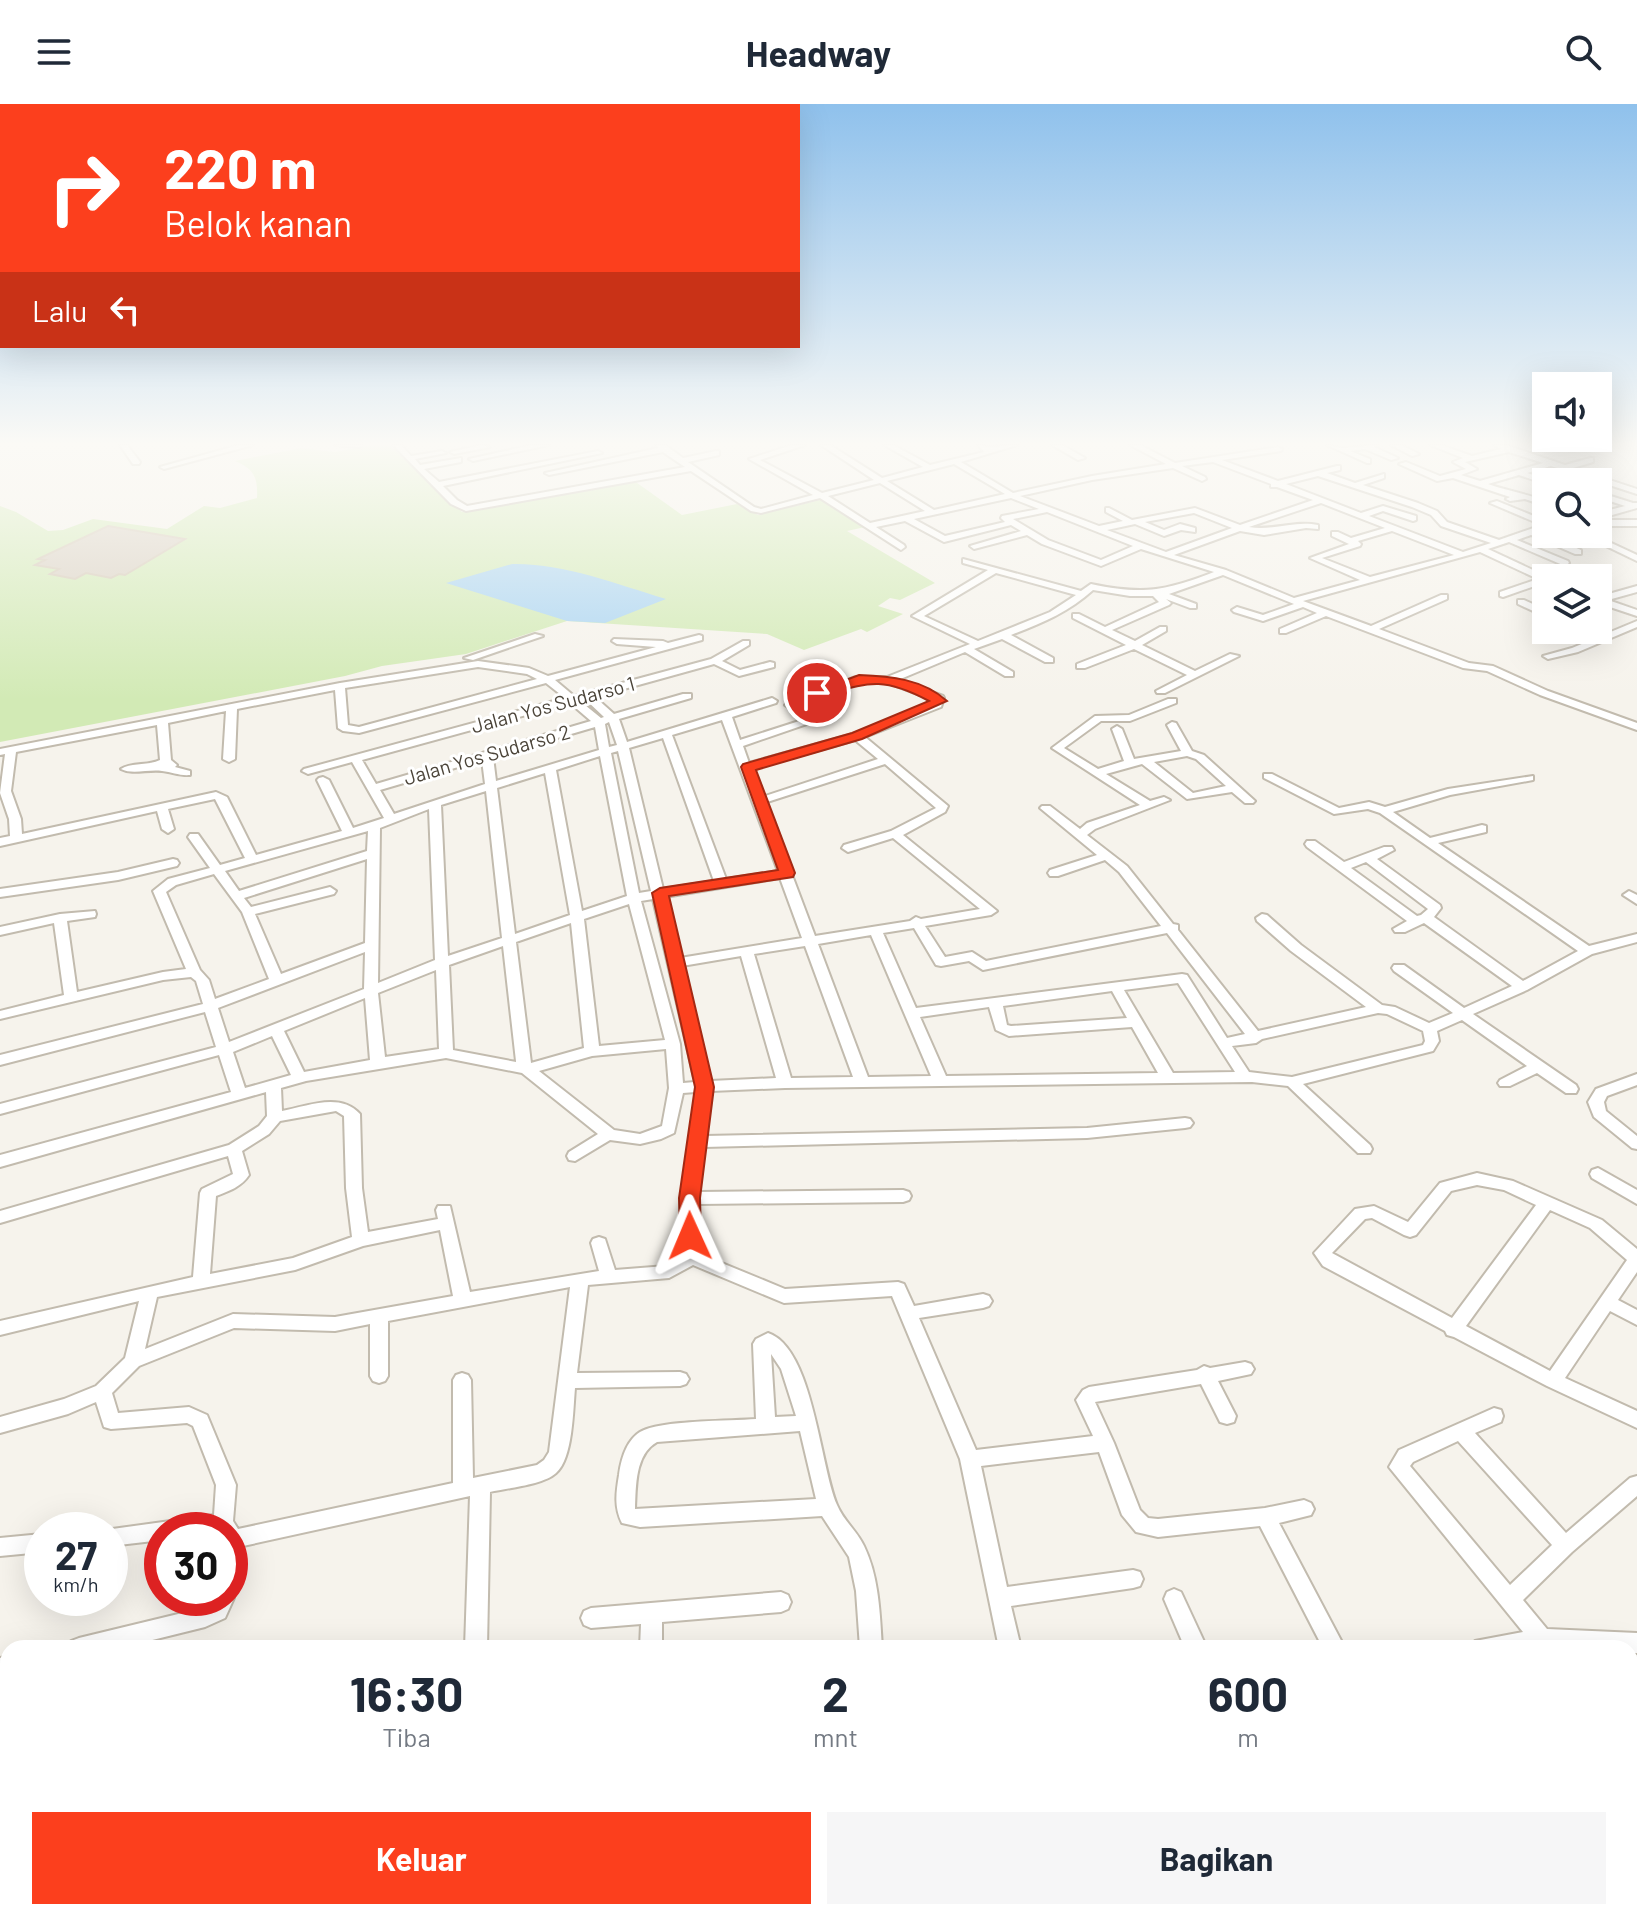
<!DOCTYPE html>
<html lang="id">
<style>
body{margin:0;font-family:Barlow,sans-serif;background:#f6f6f7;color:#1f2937;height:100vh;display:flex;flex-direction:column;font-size:30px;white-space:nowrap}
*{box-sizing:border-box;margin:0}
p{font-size:26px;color:#747a83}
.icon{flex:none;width:44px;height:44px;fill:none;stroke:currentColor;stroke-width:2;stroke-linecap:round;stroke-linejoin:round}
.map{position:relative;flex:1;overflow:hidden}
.side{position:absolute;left:0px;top:1536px;width:1638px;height:280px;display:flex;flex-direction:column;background:#fff;border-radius:24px 24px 0 0;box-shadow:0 8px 32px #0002}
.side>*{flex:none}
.banner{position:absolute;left:0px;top:0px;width:800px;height:244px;box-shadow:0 8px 32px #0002;background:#fc3f1d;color:#fff;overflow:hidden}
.buttons{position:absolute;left:1532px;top:268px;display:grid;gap:16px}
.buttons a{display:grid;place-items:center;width:80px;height:80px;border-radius:0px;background:#fff;box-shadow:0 8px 32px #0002;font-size:40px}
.speed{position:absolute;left:24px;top:1408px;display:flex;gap:16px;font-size:40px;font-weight:700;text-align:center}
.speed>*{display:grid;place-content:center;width:104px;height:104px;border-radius:50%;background:#fff;box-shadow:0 8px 32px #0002;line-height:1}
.speed small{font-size:20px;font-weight:400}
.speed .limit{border:12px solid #d22;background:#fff;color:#111}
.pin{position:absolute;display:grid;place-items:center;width:68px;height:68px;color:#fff;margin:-34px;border:4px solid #fff;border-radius:50%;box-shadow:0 2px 8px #0007}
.me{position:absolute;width:88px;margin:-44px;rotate:359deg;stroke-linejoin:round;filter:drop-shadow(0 0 6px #0008)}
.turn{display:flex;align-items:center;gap:28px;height:168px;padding:0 32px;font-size:36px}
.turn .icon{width:104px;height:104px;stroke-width:2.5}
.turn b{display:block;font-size:56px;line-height:68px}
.then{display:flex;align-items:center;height:76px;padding:0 32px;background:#0003;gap:16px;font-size:30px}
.eta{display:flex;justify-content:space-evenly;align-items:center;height:136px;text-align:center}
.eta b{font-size:48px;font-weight:700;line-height:56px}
.action{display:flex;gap:16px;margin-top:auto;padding:16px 32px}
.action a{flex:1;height:92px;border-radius:0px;background:#fc3f1d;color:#fff;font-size:32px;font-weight:700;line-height:92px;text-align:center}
.action a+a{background:#f6f6f7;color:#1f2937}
header{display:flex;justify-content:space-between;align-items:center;height:104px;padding:0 32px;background:#fff;font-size:36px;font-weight:700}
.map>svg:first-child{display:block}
.green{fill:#d2eab5}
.water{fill:#a9d4f2}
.building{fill:#d8cfc1;stroke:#d3c7b4;stroke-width:2}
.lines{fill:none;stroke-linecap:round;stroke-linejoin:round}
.street-casing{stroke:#c2bbae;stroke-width:4}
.street{fill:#fff;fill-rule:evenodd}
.route{fill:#fc3f1d;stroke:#a42913;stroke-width:2}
.labels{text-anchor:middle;stroke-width:6;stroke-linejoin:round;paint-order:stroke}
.far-street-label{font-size:20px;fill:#4b4439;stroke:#fff}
</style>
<header><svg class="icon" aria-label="menu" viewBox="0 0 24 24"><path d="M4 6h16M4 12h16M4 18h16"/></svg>Headway<svg class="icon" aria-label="search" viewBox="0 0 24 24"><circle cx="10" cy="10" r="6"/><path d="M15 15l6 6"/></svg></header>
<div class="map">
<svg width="1637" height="1816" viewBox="0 0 1637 1816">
<rect width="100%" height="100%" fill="#f6f3ec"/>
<path class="green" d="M370,341H389L462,408L633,376L682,411L737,400L758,411L824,395L865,423L847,427L935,479L900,496L890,494L878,502L903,510L867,528L861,525L804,546L767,530L567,517L466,550L382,562L345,572L0,638V402L16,408L48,427L63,426L93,415L167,425L204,402L220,404L257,394C258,373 254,365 235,357L301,344L335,348Z"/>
<path class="water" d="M512,460C564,459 616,480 666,495L605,519L567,517L446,479Z"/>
<polygon class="building" points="108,422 185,435 125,471 119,470 111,474 86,469 75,475 50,470 59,465 35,461 45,456 38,455"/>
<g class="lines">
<g class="street-casing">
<g id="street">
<polygon points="120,341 127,341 140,358 139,360 133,360"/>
<polygon points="239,341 253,341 164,365 160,363"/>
<polygon points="335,341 362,341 359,343"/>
<path d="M393,341H401L411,352L442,347L446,349L415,355L420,361L461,354V358L424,365L439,378L598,347L602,349L443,382L457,396L467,402L685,363L663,348L549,371L545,369L658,344L656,341H665L683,354L716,347H719V351L688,358L754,403L761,405L813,391L749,355L792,341H805L760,356L822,389L874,376L821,341H830L882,374L923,363L884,341H893L930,361L984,348L978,341L989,343L1017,341L961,358L1013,389L1092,372L1166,360L1130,341H1140L1175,359L1278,343L1282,345L1281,347L1222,356L1278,377L1337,362H1340V366L1327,369L1355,379L1384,370V374L1363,381L1418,399L1437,407L1447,418L1499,436L1542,421L1490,399L1497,397L1546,417V426L1539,428L1581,446V450H1575L1531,431L1517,436L1568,457L1569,459L1565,462L1509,438L1488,445L1550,474H1546V478L1503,493L1500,492V488L1538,475L1480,448L1303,497L1371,522L1441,491H1447V495L1379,525L1469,559L1493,562L1548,587L1637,619V626L1540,591L1487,567L1463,564L1326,512L1286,529H1280V525L1317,509L1303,503L1263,517L1234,508L1232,506L1237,503L1263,511L1294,500L1223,471L1169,490L1196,500V504H1190L1166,495L1171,499L1169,501L1112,526L1135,537L1160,523H1166V527L1142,541L1195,567L1230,550L1239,552L1165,589H1157L1156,587L1187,571L1134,545L1085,564H1077V560L1126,541L1073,514V510H1079L1105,523L1159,498L1153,492H1130L1093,486C1069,508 1040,520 1011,531L1053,554V558H1045L1002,535L974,545L1013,568V572H1005L965,548L898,576L943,592L944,594L941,603L865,633L948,702L945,708L903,731L997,807L991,811L925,822L945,853L972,848L986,857L1161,822L1119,768L1105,756L1058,772H1050L1048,769L1050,766L1097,751L1040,704L1042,702H1050L1080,725L1087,719L1140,701L1052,644L1095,612L1129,611L1168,595H1176V599L1130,617H1101L1064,644L1098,665L1124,657L1112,625L1117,622L1122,625L1134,655L1181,647L1167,621L1172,618L1176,619L1192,647L1204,651L1255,697L1253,699H1245L1232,688L1187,695L1142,660L1106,670L1150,697L1164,693L1170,696L1095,725L1087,731L1127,762L1173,820L1178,821V826L1258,927L1366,903L1291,847L1257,817L1256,814L1262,810L1267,811L1301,841L1382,901L1395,903L1429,919L1453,909L1394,867L1392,864L1394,861H1404L1464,904L1512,882L1424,819L1405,828H1395L1393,825L1407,817L1307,743L1305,740L1307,737H1315L1344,758L1384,743H1392L1394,746L1377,755L1440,801L1441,804L1434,813L1523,877L1578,847L1380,709L1368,705L1334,710L1264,674V670H1272L1339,704L1369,698L1385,703L1448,685L1533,672V676L1450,691L1393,708L1430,734L1482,721L1486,722V728L1438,739L1589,842L1637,830V838L1592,850L1527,886L1473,910L1576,981L1578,985L1576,989H1566L1537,969L1510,982H1500L1498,979L1500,976L1527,962L1462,916L1437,927L1439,937L1433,947L1303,980L1370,1041L1372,1045L1370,1049H1358L1288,982L1252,978L785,984L711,987L705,1032L1087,1024L1185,1014L1190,1015L1193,1019L1190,1023L1185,1024L1087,1034L704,1043L699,1088L903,1086L909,1088L911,1092L909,1096L903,1098L698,1100L700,1150L785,1185L898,1178L904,1180L914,1202L983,1190L989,1192L992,1197L989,1202L983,1204L919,1214L976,1346L1093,1332L1076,1296L1083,1286L1089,1283L1197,1266L1204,1262L1210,1264L1245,1258L1251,1260L1254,1265L1251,1270L1218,1277L1236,1312L1234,1318L1227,1320L1220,1318L1201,1280L1095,1298L1114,1339L1140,1406L1148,1414L1158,1415L1265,1404L1304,1396L1311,1399L1314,1405L1311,1411L1279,1419L1345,1544H1323L1260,1422L1158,1433L1136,1428L1122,1411L1099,1348L981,1362L1007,1483L1133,1466L1140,1468L1143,1475L1140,1482L1133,1484L1011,1502L1021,1544H999L960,1355L892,1192L784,1199L693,1161L669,1174L588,1181L577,1269L680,1268L686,1270L689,1275L686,1280L680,1282L575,1284C573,1306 573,1354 556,1369C543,1381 507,1384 490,1388L487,1544H465L470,1392L243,1442L237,1465L230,1467V1426H162V1436L110,1442V1426H105L214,1411L216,1381L193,1322L187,1319L111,1325L104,1323L96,1298L68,1310L0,1329V1313L64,1295L96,1282L125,1254L139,1197L0,1231V1217L193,1173L200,1089L202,1085L233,1070L228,1052L0,1119V1107L229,1041L259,1022L267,1012L266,988L0,1063V1051L231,988L219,951L0,1010V1000L216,943L205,908L0,961V951L203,900L196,877L191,873L163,876L0,915V907L64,891L54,819L0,831V823L60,810L95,807L96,810L95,813L67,817L77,888L163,868L186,865L153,787L168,775L210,764L188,733L190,730H198L220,761L245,754L215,695L168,705L174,725L168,729L162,725L157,707L0,742V734L10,732L9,715L0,689L5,650L0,651V645L340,579L478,557L529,564L548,572L656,543L617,540L612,537L614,535L663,537L668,539L699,531L702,532V536L555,576L574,592L711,555L743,537H749V541L722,557L740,566L770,558L774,559V563L739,572L714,560L595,593L614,610L683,590H691V594L619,615L627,638L772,594L777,597L776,599L732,613L740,636L821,610H829L830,612L743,642L749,659L853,630L932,599L933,596L888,579L860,578L794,603L790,604L785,601L855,573H887L970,540L912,512L988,466L963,459V455L1081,487L1091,480C1143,491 1165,487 1214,468L1141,445L1101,462L1042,440L1027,431L974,445L970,442L1021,427L1011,421L944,438L905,417L876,423L904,441L905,443L901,446L820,394L761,409L751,407L691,367L466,407L451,400ZM1213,358L1271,380V383H1277L1313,396L1240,421L1195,404L1132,416L1109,404H1106V408L1123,417L1099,422L1020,392L1092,376L1173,364L1202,377L1206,375L1205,373L1182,362ZM954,360L1005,390L934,406L887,377ZM1318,372L1412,403L1431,411L1441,422L1491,439L1463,448L1369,412L1383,407L1413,417L1416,416V412L1383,402L1361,409L1286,380ZM880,379L925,407L870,419L828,392ZM1011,394L1039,405L1002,412L1001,414L1005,418L945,432L914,415ZM1321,399L1385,424L1351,434L1338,428H1332V432L1349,440L1310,454L1360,476L1294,494L1226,466L1174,451L1240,427L1264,431L1306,424L1318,425V421C1295,416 1273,427 1249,423ZM1047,408L1133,442L1101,456L1048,436L1013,415ZM1194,409L1232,424L1166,448L1107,426L1135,420L1164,432L1181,426L1195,428V424L1180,420L1164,426L1145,418ZM1392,427L1454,451L1370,473L1322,454L1360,442L1361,440L1358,437ZM996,469L1076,491L1050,508L978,537L924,512ZM478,563L527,570L537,575L359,623L348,621L345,584ZM546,579L565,594L304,665L302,667L308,670L352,658L384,714L353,724L329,676L323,673L319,674L317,676L342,727L256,751L227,693L216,688L22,730L21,715L11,687L16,648L157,621L160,656C148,662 132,658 121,665C132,671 149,665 162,667C172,668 180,672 190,671V667L175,663L177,661L171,656L168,619L226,607L223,655L229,658L235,655L237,605L335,586L338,624L343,627L359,629ZM585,595L604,613L601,614L580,597ZM570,599L591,617L376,680L362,656ZM722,616L778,767L726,775L672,631ZM609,618L617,641L609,643L605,620ZM595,623L599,646L496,677L493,653ZM663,634L714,777L663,785L629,644ZM855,636L878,655L762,693L752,665ZM618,647L651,787L639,789L611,649ZM600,652L627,792L582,807L556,666ZM1187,652L1196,655L1226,682L1193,689L1154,658ZM482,656L485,680L394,710L380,686ZM885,660L936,704L891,727L844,741L842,744L848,748L893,734L980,805L921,815L916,813L910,817L815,832L792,771L793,769L790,766L764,699ZM545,669L570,811L515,830L497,684ZM486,687L502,834L448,852L441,701ZM429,705L435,856L378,879L380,724ZM368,727L367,747L239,787L225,767ZM367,755L365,839L281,870L255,810L334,790L336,787L330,783L251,803L244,794ZM1366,758L1428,805L1421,811L1417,812L1351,764ZM214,770L242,808L269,875L215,895L209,876L200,866L166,788L176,781ZM780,774L802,834L680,854L665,793ZM653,795L695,978L683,979L680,940L641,797ZM629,800L665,936L599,942L584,815ZM571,819L584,944L531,959L516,838ZM914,824L936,861L941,862L969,857L983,866L1167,829L1245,930L1227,934L1187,871L1182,870L916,904L883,829ZM871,831L931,972L868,973L818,840ZM503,842L516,957V958L453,946L449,861ZM805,842L853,973L791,974L754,850ZM365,848L364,885L229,938L218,904ZM741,852L776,974L710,977L682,862ZM436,866L439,945L385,953L378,889ZM1178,879L1235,968L1173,969L1124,886ZM1112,887L1127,914L1011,922L1007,921L1003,902ZM365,894L370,956L304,968L284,927ZM989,903L996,926L1009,932L1132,923L1158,969L946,972L920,913ZM1378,909L1387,910L1423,927L1425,937L1423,941L1292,973L1249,968L1232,942L1256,939L1262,935ZM272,932L291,971L245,984L233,948ZM666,945L669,984L662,1022L640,1030L614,1026L539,967L592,952ZM446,954L522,969L598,1030L569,1048L567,1052L569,1056L575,1057L610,1036L640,1040L661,1035L674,1029L683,989L696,988L682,1094L684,1151L666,1162L615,1166L605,1135L599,1133L593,1135L591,1139L599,1167L470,1188L450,1102H438L436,1106L438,1115L368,1128L362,1084L360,1010C340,988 308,1002 282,1007L281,984L306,977ZM336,1007L344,1012L346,1084L352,1133L293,1154L210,1170L216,1092C229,1087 241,1083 249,1071L242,1047L269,1030L280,1017ZM440,1126L453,1192L335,1213L233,1210L145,1245L157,1193L295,1166L363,1142ZM570,1183L549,1348L544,1356L537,1361L473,1374L471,1276L468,1271L462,1269L456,1271L453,1276V1379L238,1425L233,1417L236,1381L207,1311L189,1303L118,1309L112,1289L139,1262L234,1224L335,1227L370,1220V1272L373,1277L379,1279L385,1277L388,1272V1217Z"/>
<polygon points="482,341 490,343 454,350 450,348"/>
<polygon points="532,341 549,341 473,357 469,355"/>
<polygon points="1052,341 1062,341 1085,354 1078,356"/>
<polygon points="1327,341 1342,344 1378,341 1374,343 1398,354 1391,356 1365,345 1350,347 1370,355 1370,359 1367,359"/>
<polygon points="1391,341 1401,341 1419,350 1412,352"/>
<path d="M1430,341H1441L1472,352L1501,345L1494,341H1506L1565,361L1590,354H1593V358L1573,364L1637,385V390L1551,362L1527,369L1549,376L1550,378H1546V380L1519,371L1488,380C1508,387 1527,390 1546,397V402L1525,395L1510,397L1506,395L1510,393L1453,374L1437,377L1399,360L1406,358L1440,372L1466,365L1453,358L1463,354ZM1509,348L1543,359L1480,377L1461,371L1477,365L1465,358Z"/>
<polygon points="1565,341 1573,341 1568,344"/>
<polygon points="1598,388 1633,399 1637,399 1637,404 1598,415 1598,409 1625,402 1598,393"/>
<rect x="1598" y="416" width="39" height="6"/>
<polygon points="1581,430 1592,430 1637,451 1637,457"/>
<polygon points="1637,482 1637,488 1608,496 1637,506 1637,512 1598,499 1598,493"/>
<polygon points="1518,496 1524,496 1546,506 1546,513 1518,500"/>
<polygon points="1637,517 1637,523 1578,548 1548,555 1543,552 1572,544"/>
<polygon points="535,530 543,532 473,556 464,554"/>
<polygon points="173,755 177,756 179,759 177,762 118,776 0,793 0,785 118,768"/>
<polygon points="1629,787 1637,791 1637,800 1623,791"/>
<polygon points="1637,970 1637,981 1607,992 1604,998 1606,1007 1637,1032 1637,1045 1632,1044 1594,1013 1588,998 1596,985"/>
<polygon points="1598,1064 1637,1086 1637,1100 1592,1074 1590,1070 1592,1066"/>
<path d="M1477,1069L1513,1077L1602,1116L1637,1145V1168L1618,1196L1637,1206V1221L1610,1207L1565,1274L1637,1307V1324L1547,1282L1454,1233L1447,1231L1445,1227L1323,1162L1314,1149L1355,1105L1374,1102L1408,1118L1440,1079ZM1477,1081L1504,1086L1536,1101L1452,1214L1332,1149L1365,1115L1372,1114L1404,1131L1410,1133L1416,1131L1451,1087ZM1550,1106L1590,1124L1627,1156L1550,1267L1466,1222Z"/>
<path d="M768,1229C813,1244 820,1362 837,1401C843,1416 857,1427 864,1442C879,1473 880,1510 882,1544H860L856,1487L849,1453L822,1412L640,1423L622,1419C614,1403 616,1389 619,1371C621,1356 626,1337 640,1328C660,1316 730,1317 756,1315L753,1240L756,1235ZM771,1250L781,1265L796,1312L775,1313ZM800,1327L816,1395L635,1405C636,1382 635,1350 657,1338Z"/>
<path d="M1494,1304L1501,1306L1503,1312L1501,1318L1475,1329L1566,1429L1630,1374L1637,1372V1392L1572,1448L1523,1496L1547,1525L1637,1529V1549H1630V1544H1472L1475,1537L1523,1528L1389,1363L1399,1346ZM1458,1337L1552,1441L1510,1481L1410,1362L1413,1358Z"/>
<polygon points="42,1430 42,1448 0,1452 0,1434"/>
<polygon points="1174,1485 1181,1488 1207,1544 1185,1544 1164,1495 1167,1488"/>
<polygon points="230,1487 234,1494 225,1514 205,1523 120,1544 68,1544 71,1537 79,1534 203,1504 211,1500 213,1494 230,1494"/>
<polygon points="781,1488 788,1491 791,1498 788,1505 781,1508 662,1518 662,1544 640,1544 641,1520 591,1524 584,1521 581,1514 584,1507 591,1504"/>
<polygon points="8,1552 8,1572 0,1574 0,1554"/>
<polygon points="1637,1693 1637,1717 1630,1719 1630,1695"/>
<polygon points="8,1796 8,1808 20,1808 17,1816 0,1816 0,1799"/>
<polygon points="174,1808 198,1808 200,1816 176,1816"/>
<polygon points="449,1808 473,1808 472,1816 448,1816"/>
<rect x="698" y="1808" width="24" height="8"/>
<rect x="790" y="1808" width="24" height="8"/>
<polygon points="870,1808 894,1808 893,1816 869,1816"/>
</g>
</g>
<use href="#street" class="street"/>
</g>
<linearGradient id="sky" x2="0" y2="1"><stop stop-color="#8fc1ec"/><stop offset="0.57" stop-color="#fbfaf6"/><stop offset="1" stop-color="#fbfaf6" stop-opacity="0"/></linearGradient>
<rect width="1637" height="596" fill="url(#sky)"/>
<path class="route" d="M859,571C890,572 923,575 947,597L862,635L756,666L795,769L793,773L669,792L714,983L700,1094L701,1132L698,1138H683L680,1132L679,1094L695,983L652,789L660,784L778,766L741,663L743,660L852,629L929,597C880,571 868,579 817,593L811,589Z"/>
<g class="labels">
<g class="far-street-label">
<text transform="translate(553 601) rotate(-15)" y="7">Jalan Yos Sudarso 1</text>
<text transform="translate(487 651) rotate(-16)" y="7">Jalan Yos Sudarso 2</text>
</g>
</g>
</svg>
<div class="buttons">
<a><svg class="icon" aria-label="sound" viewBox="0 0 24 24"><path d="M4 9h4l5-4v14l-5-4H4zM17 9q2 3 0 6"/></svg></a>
<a><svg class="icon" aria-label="search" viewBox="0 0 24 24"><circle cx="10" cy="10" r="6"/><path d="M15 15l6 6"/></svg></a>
<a><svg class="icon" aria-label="layers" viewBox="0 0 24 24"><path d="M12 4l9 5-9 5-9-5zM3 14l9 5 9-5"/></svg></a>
</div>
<div class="speed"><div>27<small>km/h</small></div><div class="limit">30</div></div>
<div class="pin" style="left:817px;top:589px;background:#d93025"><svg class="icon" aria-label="arrive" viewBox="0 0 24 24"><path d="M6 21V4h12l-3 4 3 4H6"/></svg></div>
<svg class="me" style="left:690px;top:1132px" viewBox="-20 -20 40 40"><path d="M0-17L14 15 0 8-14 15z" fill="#fc3f1d" stroke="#fff" stroke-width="4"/></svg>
<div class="banner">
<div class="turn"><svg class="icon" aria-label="right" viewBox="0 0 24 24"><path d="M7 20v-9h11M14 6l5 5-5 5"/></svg><div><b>220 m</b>Belok kanan</div></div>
<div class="then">Lalu<svg class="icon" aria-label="left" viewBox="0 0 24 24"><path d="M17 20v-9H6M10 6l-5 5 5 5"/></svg></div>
</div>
<section class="side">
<div class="eta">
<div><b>16:30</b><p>Tiba</p></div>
<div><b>2</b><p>mnt</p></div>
<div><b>600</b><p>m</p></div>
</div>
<div class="action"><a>Keluar</a><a>Bagikan</a></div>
</section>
</div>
